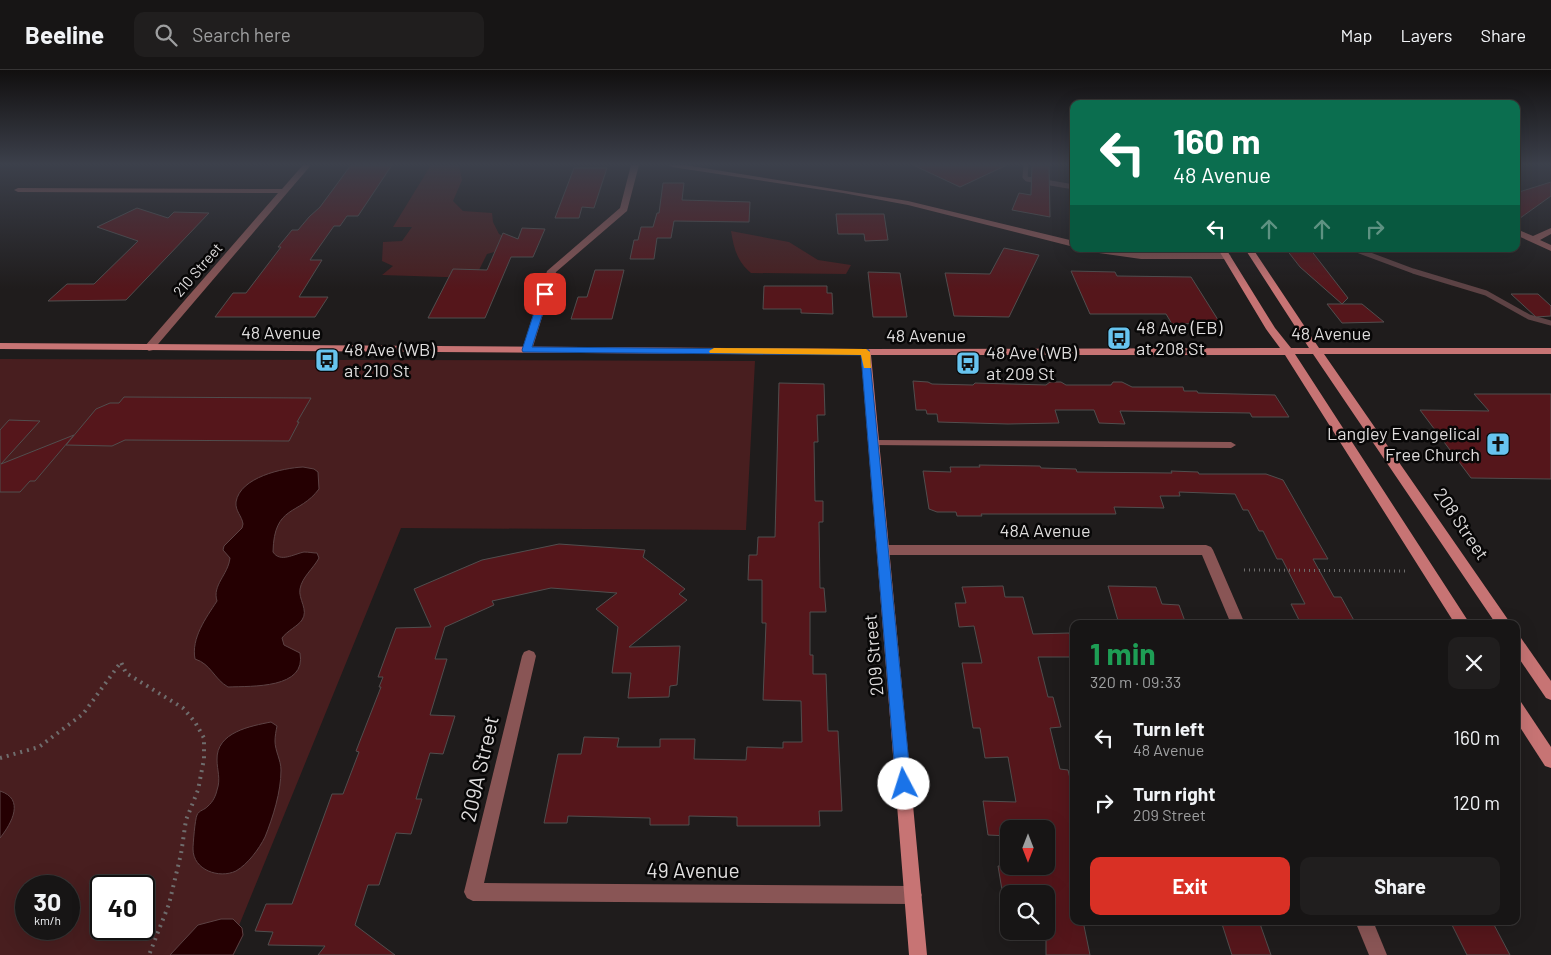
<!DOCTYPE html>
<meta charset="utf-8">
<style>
body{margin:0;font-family:Barlow,sans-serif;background:#201e1e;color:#f1f3f6;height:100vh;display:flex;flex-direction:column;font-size:19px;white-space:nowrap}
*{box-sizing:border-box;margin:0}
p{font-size:16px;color:#9e9fa0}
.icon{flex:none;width:28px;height:28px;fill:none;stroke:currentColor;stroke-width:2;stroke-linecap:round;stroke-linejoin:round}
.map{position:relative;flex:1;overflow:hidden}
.details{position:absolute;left:1070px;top:550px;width:450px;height:305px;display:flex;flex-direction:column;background:#171515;border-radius:10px;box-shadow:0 5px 20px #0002,0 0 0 1px #363434}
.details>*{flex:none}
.banner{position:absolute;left:1070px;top:30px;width:450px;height:152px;border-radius:10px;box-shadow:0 5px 20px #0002,0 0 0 1px #363434;background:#0b6e4f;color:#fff;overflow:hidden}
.needle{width:32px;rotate:180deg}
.controls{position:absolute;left:1000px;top:750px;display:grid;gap:10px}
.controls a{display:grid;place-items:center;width:55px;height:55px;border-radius:10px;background:#171515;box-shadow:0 5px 20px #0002,0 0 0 1px #363434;font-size:25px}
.speed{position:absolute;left:15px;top:805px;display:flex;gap:10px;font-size:25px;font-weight:700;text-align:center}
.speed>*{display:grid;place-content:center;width:65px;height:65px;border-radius:50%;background:#171515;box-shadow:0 5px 20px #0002,0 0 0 1px #363434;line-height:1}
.speed small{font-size:12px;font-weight:400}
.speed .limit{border:2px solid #111;border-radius:8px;background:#fff;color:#111}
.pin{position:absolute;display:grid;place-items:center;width:42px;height:42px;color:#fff;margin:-21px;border-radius:10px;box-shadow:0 2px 8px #0006}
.me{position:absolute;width:55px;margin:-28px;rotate:355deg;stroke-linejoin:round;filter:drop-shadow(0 0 4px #0008)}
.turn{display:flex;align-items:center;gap:18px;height:105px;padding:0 20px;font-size:22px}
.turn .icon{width:65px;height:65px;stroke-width:2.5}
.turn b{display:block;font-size:35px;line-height:42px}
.lanes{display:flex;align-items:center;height:48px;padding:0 20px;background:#0003;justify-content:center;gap:25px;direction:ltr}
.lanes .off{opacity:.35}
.round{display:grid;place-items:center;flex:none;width:52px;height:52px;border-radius:10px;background:#201e1e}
.summary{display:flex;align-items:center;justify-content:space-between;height:85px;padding:0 20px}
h1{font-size:30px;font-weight:700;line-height:38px;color:#1e9e55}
.button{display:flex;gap:10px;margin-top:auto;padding:10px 20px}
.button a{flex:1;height:58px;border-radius:10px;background:#d93025;color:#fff;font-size:20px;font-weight:700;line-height:58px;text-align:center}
.button a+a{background:#201e1e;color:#f1f3f6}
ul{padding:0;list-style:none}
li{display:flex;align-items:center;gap:15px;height:65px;padding:0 20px}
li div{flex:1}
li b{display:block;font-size:19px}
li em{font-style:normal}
header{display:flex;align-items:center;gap:30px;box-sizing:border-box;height:70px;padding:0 25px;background:#171515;border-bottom:1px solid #363434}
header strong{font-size:24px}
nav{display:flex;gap:28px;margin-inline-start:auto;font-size:18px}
.search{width:350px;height:45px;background:#201e1e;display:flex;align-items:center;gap:12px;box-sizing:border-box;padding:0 18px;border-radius:10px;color:#9e9fa0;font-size:19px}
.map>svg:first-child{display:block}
.green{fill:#481e1f;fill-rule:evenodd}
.water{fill:#250002;stroke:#5d4244}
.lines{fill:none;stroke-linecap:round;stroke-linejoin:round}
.stream{stroke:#5d4244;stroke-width:5}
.building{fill:#55161b;stroke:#514e4e}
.path-far1{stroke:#6f6d6d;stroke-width:3;stroke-dasharray:1 4;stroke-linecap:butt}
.path{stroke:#6f6d6d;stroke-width:4;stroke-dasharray:2 5;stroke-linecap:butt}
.lane{fill:#895555;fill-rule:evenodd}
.street{fill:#895555;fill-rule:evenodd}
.secondary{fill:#c77474;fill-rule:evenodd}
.route{fill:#1a73e8;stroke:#114b97}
.slow{fill:#f59e0b}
.labels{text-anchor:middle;stroke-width:5;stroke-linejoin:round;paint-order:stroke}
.far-street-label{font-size:15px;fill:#dfdddd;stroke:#080707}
.poi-label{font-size:18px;fill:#dfdddd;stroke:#080707;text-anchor:start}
.street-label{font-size:18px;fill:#dfdddd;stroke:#080707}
.near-street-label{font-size:21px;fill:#dfdddd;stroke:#080707}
</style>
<header>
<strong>Beeline</strong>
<div class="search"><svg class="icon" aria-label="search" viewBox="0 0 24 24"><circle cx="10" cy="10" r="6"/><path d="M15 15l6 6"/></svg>Search here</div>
<nav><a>Map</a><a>Layers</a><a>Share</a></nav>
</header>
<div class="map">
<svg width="1551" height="885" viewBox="0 0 1551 885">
<rect width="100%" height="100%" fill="#1f1c1c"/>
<g class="green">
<polygon points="431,95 459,95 462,110 453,131 463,141 492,143 493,152 499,164 511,169 509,178 487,184 475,208 382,205 393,196 382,191 383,172 402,171 412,157 393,157"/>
<path d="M731,161L789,172L818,190L851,195L846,204L751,203C737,191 734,179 731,161Z"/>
<path d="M0,289L755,291L746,460L401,458L227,885H0ZM26,816H69V859H26ZM101,816H144V859H101Z"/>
</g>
<g class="water">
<path d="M303,397L314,399L318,402L319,419C299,446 274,434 273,482C280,493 294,484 304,482C309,482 313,483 317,483L319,488C313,499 302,507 300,519C298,529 309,540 302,550C298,556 287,561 282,568L284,575L300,583C307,619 252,616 228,617C214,609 211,594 195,589C191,568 206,548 217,531C212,515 228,505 230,488L223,480L224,476L242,458L243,454C242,446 235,441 236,432C240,407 283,398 303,397Z"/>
<path d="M271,652L277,656C276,661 275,666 275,671C275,681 281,690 281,700C281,722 273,747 265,767C259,779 248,794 236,801C219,809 193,800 193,779C193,774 195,749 197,745C199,740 205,740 208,736C213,732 216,725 217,720C221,709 217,700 217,690C216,662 251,656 271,652Z"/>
<path d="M0,721C25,729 12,753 0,768Z"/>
<polygon points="221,849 233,849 242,858 243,865 233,885 170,885 198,855"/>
</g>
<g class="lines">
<g class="stream">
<polyline points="1026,95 1025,107 1027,109 1074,117"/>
<polyline points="1354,179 1413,201 1486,223 1529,247 1551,253"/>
</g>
</g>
<g class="building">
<polygon points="351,95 392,95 358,146 347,146 340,156 334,156 310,190 322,190 299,227 328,227 315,247 215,247 233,223 246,223 281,177 278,177 292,160 298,160 309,147 320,137"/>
<polygon points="913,95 1007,95 960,117"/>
<polygon points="1032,95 1049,95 1050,147 1012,140 1019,123 1031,125"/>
<polygon points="574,98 607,98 594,138 582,137 579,148 555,148"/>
<polygon points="1551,112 1551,126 1516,151 1516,123"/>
<polygon points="663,113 684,113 682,130 750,132 749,152 674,151 671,168 657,168 654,189 630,189 634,170 638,170 641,157 653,157 657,143 659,143"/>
<polygon points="137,138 168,148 174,142 209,143 126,230 48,231 67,214 94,214 138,171 97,157"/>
<polygon points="836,144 884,144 888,170 865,171 864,164 838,164"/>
<polygon points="522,158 545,159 533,187 511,187 485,248 428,248 453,199 487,200 503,163 518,169"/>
<polygon points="1004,178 1039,185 1009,247 954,246 945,203 990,204"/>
<polygon points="1286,179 1310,179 1348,228 1342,234 1362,234 1384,252 1342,253 1327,234 1342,234 1300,197"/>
<polygon points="595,200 624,200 612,249 571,249 578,227 587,227"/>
<polygon points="1071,201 1115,202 1117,206 1191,207 1220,253 1172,254 1166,244 1090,244"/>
<polygon points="868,202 900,203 907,247 873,247"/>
<polygon points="764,216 827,216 827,223 832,223 833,244 801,243 801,239 763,239"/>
<polygon points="1511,224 1538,224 1551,236 1551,246 1536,247"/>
<polygon points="913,311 928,312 932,314 973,315 975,313 1046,315 1050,312 1061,312 1066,315 1111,315 1113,312 1122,312 1132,317 1183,317 1184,321 1197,321 1198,323 1275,325 1289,347 1252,347 1250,343 1120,341 1125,354 1099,353 1094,340 1055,340 1059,353 1008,354 938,352 937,344 927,344 926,340 916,340"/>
<polygon points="779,313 824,314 825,345 817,345 818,372 814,372 815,431 823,431 823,452 819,452 820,518 824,518 826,542 810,542 810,585 813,585 813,604 826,604 828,661 838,661 842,741 819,741 820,756 737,756 737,747 689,746 689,755 650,755 650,748 568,746 567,753 544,753 558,684 581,684 584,667 619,668 617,677 660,677 660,669 695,669 694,689 746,690 747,677 783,678 783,672 802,672 801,631 763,630 766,553 762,553 762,510 748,510 749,485 757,485 758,467 775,467"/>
<polygon points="1474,324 1551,324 1551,409 1471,408 1420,340 1489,341"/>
<polygon points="124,327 311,328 297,352 299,352 289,371 125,370 112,376 66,375 96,339 110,333 119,333"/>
<polygon points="9,350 40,351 1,394 74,365 35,411 30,411 20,422 0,422 0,360"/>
<polygon points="979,395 1040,396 1041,398 1076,399 1077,402 1172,403 1171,401 1198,402 1199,404 1266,404 1283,410 1328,489 1313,489 1334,527 1341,527 1356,554 1301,554 1291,534 1305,534 1282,489 1277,489 1263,461 1259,461 1248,440 1243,440 1235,424 1179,422 1180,426 1160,426 1164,438 1114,437 1116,444 981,444 982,446 957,446 956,442 937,442 929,439 923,401 951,402 950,397 980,397"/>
<polygon points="559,474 645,480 643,487 685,519 679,524 687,530 629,577 680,576 677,615 670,616 669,627 628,628 631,603 612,603 618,557 596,539 617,523 551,518 492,531 494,535 445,557 435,589 447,589 430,645 455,646 443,684 430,683 416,729 422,729 411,764 396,763 379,815 368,815 355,855 395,885 318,885 325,876 268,875 273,862 255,861 266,834 292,834 332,724 343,724 359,682 356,681 381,617 379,617 383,607 378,607 396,558 431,557 414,519 482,490"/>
<polygon points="1003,516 1005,527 1023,527 1033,564 1069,563 1074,578 1074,587 1038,587 1048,627 1053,627 1061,657 1050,658 1060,699 1068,700 1074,725 1074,851 1083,851 1090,885 1046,885 1046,824 1009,824 1008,820 1002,820 998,796 1046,796 1046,759 1009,759 1009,766 988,765 983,731 1016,732 1008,687 985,688 980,658 973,658 962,593 982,593 974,556 959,557 955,533 966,533 962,517"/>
<polygon points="1108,516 1156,517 1162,534 1179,535 1186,554 1119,554"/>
<polygon points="1221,851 1259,851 1271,885 1232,885"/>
<polygon points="1450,851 1492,851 1510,885 1467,885"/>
</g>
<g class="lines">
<polyline class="path-far1" points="1244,500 1405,501"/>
<polyline class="path" points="0,688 39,677 83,644 121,592 126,603 183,638 195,652 204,668 204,689 198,720 186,750 181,784 169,834 149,885"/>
<polygon class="lane" points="873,370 1231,372 1236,375 1231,378 870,375 868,373"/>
<g class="street">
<polygon points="303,95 311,95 153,280 149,281 144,278 145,276 278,123 18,122 14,120 18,118 282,119"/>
<polygon points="631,95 639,95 627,141 556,202 532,280 531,282 523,282 522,280 547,201 620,138"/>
<polygon points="668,95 685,95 908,131 1074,171 1074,177 908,135 843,123 672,97"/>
<polygon points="1551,158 1551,164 1540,170 1551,175 1551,181 1516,165 1516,159 1533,166"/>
<polygon points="1088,179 1109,179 1141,183 1226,183 1231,186 1226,189 1141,189 1092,182"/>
<polygon points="884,475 1206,475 1211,477 1213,480 1245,554 1231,554 1202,485 884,485 879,483 877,480 879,477"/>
<polygon points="529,580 534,582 536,586 484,813 913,816 919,819 922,825 919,831 913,834 473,831 467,828 464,822 522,586 524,582"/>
<polygon points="1355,851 1373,851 1387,885 1369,885"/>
</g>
<g class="secondary">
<polygon points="1218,179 1226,179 1275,258 1291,278 1309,278 1245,179 1253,179 1319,278 1551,278 1551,284 1324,284 1511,554 1496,554 1313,284 1295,284 1470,554 1455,554 1285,285 871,285 927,885 909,885 861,285 0,279 0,273 866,279 1280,278 1266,259"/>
<polygon points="1516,566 1521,568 1551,611 1551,630 1546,628 1516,584"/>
<polygon points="1516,630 1521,632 1551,677 1551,698 1545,696 1516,651"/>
</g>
</g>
<linearGradient id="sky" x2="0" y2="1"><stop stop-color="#110f0f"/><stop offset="0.43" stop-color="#3c404b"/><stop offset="1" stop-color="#3c404b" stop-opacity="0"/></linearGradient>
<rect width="1551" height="219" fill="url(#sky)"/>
<polygon class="route" points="545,221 549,224 532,277 869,280 911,714 909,719 904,721 899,719 896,714 861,285 523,282 522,280 540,224"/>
<polygon class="slow" points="714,278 866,279 870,282 871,298 864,298 861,285 710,283 709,281"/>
<defs>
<g id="bus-square" transform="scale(1.25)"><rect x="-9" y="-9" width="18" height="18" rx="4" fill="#67c4ef" stroke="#080707"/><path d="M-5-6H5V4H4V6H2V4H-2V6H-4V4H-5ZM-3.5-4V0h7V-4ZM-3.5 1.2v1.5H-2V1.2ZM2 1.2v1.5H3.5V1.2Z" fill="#111"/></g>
<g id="church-square" transform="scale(1.25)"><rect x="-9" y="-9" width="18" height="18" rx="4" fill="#67c4ef" stroke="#080707"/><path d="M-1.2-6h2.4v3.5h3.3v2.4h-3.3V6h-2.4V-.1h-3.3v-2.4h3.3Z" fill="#111"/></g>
</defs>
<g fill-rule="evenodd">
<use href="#bus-square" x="1119" y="268"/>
<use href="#bus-square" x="327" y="290"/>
<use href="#bus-square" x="968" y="293"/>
<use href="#church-square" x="1498" y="374"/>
</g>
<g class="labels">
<g class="far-street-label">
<text transform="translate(198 200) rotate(-49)" y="5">210 Street</text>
</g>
<g class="poi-label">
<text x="1136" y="264">48 Ave (EB)<tspan x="1136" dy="21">at 208 St</tspan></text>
<text x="344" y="286">48 Ave (WB)<tspan x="344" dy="21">at 210 St</tspan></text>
<text x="986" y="289">48 Ave (WB)<tspan x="986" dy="21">at 209 St</tspan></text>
<text x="1480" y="370" text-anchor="end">Langley Evangelical<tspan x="1480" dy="21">Free Church</tspan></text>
</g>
<g class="street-label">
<text x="281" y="269">48 Avenue</text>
<text x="1331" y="270">48 Avenue</text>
<text x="926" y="272">48 Avenue</text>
<text transform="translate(1461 454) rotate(56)" y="6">208 Street</text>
<text x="1045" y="467">48A Avenue</text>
<text transform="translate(874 585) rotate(-95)" y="6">209 Street</text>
</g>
<g class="near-street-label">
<text transform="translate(480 699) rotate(-77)" y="7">209A Street</text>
<text x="693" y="808">49 Avenue</text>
</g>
</g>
</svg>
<div class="controls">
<a><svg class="needle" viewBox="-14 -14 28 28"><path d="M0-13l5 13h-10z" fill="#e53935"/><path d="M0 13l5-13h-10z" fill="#9e9fa0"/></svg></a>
<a><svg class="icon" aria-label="search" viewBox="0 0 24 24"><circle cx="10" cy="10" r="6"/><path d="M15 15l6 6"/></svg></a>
</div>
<div class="speed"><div>30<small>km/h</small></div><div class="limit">40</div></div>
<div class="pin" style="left:545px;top:224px;background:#d93025"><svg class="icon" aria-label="arrive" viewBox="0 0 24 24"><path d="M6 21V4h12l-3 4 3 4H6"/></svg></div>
<svg class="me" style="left:904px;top:714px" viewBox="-20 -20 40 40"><circle r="19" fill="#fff"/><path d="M0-13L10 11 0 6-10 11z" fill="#1a73e8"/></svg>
<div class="banner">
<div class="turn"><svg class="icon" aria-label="left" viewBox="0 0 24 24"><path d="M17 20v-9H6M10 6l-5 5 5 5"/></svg><div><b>160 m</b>48 Avenue</div></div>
<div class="lanes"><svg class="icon" aria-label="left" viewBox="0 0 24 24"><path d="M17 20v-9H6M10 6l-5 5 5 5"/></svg><svg class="icon off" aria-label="ahead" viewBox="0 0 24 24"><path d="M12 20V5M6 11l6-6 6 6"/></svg><svg class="icon off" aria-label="ahead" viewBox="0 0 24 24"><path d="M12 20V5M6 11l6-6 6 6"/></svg><svg class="icon off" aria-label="right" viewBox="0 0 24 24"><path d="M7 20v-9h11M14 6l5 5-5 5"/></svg></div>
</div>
<section class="details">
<div class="summary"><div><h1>1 min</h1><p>320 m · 09:33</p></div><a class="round"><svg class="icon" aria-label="close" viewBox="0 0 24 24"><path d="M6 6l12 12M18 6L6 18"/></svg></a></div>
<ul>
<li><svg class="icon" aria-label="left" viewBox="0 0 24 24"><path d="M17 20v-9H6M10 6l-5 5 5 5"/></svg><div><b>Turn left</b><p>48 Avenue</p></div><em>160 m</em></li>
<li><svg class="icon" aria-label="right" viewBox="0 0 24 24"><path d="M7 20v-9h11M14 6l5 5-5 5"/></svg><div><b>Turn right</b><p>209 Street</p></div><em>120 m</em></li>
</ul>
<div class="button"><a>Exit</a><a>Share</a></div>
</section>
</div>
